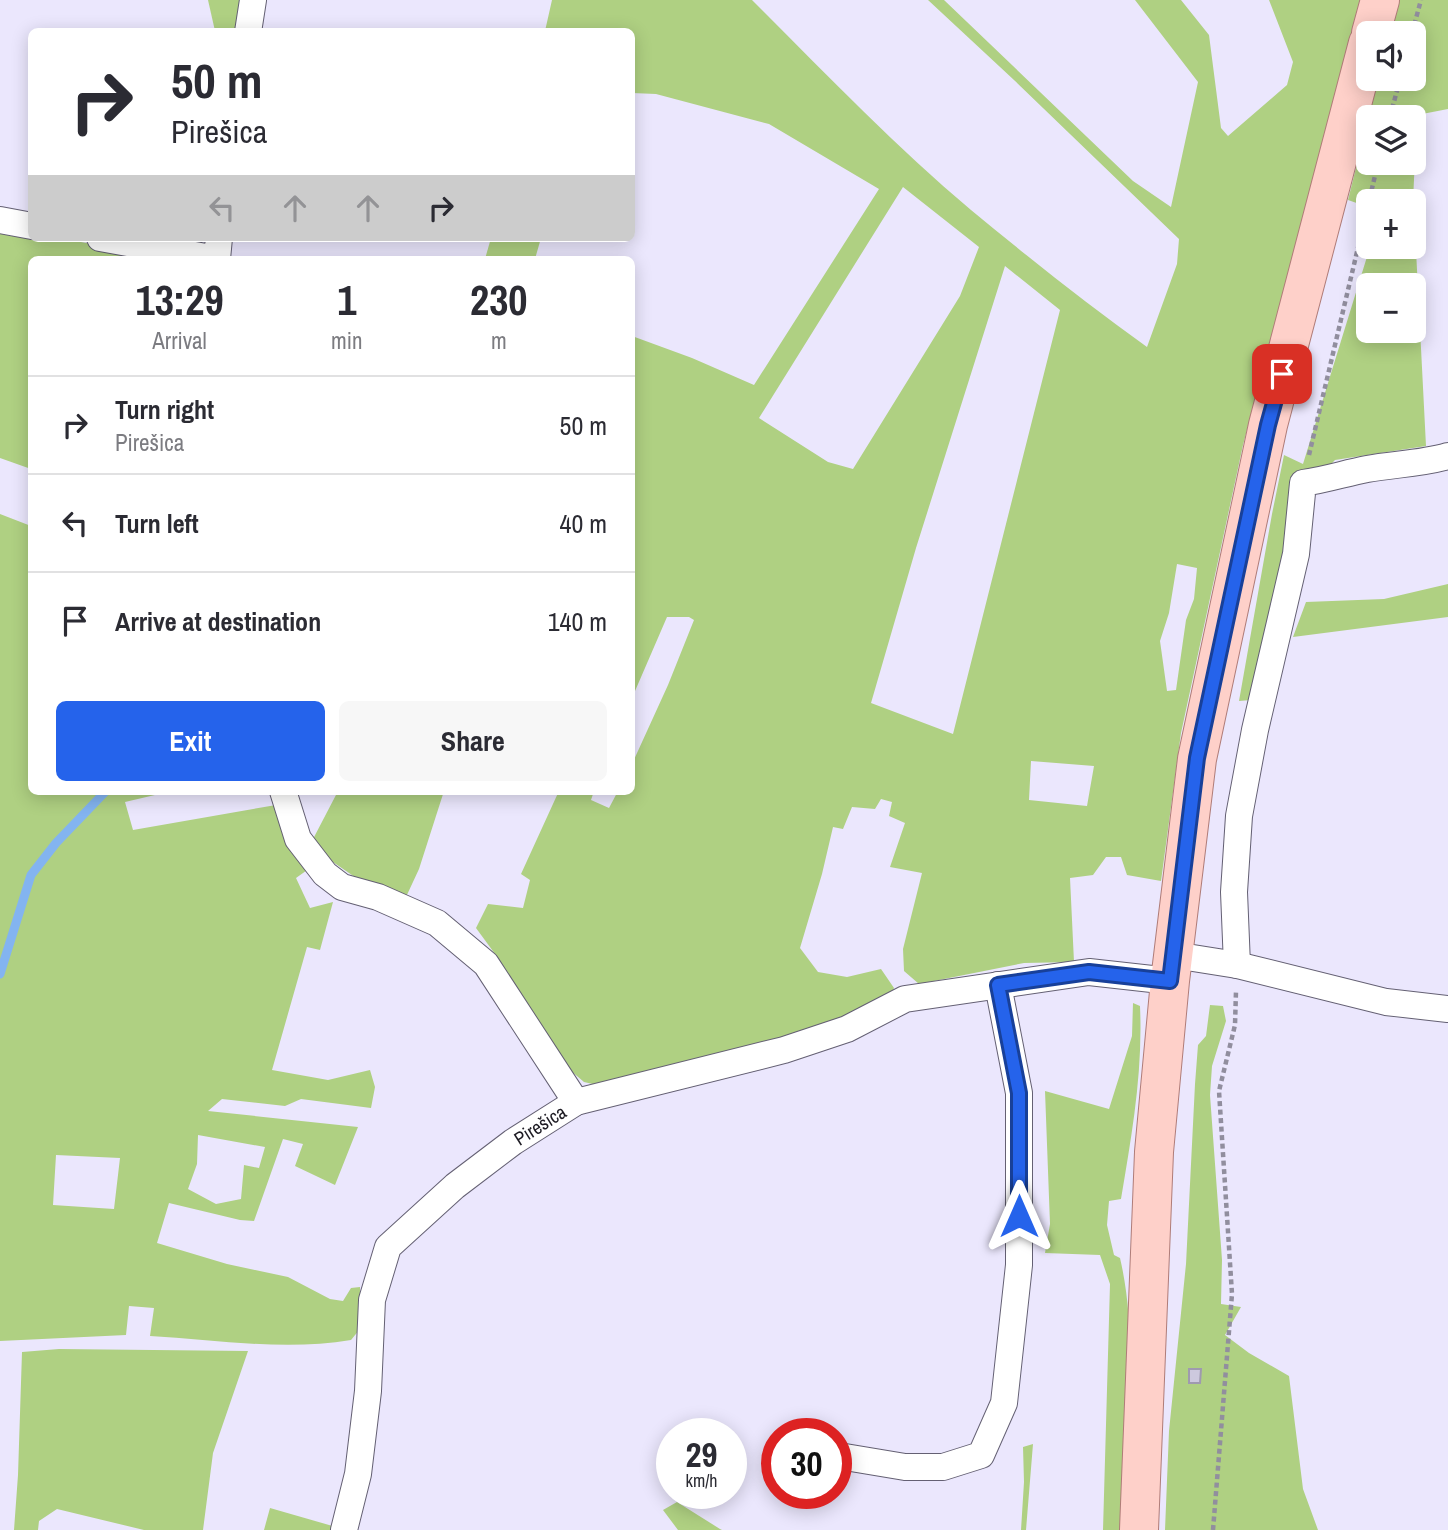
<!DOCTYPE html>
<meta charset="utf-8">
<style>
body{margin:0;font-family:"Archivo Narrow",sans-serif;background:#f7f7f7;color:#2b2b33;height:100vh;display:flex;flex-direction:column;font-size:26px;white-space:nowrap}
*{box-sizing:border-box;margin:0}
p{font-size:23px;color:#7c7c81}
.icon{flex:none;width:38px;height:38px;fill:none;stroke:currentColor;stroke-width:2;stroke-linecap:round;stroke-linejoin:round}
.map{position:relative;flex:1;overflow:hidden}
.sheet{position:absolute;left:28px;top:256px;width:607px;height:539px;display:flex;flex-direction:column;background:#fff;border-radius:10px;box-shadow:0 4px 18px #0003}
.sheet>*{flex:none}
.top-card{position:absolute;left:28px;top:28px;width:607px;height:214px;border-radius:10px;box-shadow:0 4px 18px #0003;background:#fff;color:#2b2b33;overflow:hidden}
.controls{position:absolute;left:1356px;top:21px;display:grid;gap:14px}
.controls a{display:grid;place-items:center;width:70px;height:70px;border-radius:10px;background:#fff;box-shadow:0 4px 18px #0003;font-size:35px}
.speed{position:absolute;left:656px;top:1418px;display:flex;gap:14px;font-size:35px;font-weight:700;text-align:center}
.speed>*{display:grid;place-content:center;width:91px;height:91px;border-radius:50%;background:#fff;box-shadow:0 4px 18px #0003;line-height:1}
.speed small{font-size:18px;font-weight:400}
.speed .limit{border:10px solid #d22;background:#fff;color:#111}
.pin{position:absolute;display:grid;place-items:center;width:60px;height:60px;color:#fff;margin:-30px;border-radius:14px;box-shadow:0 4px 10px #0006}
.me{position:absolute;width:77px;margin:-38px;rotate:0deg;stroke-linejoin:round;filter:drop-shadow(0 0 5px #0008)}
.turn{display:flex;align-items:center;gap:24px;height:147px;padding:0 28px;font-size:32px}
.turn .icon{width:91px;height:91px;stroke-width:2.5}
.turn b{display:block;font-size:49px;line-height:60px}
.lanes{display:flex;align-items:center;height:66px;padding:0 28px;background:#0003;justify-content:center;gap:35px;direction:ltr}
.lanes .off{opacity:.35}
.eta{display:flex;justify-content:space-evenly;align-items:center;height:119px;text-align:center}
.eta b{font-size:42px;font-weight:700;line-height:49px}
.primary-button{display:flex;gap:14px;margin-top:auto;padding:14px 28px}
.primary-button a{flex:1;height:80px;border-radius:10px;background:#2563eb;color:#fff;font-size:28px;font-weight:700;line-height:80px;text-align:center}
.primary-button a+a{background:#f7f7f7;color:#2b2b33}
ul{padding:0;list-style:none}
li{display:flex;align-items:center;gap:21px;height:98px;padding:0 28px;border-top:2px solid #e1e1e2}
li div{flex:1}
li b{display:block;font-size:26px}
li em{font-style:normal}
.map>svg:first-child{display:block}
.green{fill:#afd082;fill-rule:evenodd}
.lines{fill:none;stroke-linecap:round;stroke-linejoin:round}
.stream{stroke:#83b4f0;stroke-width:9}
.building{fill:#cdc9de;stroke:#9f9aaf;stroke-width:2}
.minor-casing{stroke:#646073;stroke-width:28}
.primary-casing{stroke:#af7c78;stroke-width:40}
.path{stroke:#918e9e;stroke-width:4.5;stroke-dasharray:5 3.5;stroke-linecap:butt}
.minor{stroke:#fff;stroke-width:26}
.primary{stroke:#fed0c9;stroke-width:38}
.route-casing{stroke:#184099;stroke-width:18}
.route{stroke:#2563eb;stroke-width:12}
.labels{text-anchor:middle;stroke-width:5;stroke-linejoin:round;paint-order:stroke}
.street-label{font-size:19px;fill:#1d1b23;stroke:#ebe7fd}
</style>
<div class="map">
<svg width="1448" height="1530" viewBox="0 0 1448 1530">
<rect width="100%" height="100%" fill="#ebe7fd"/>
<g class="green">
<polygon points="208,0 242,0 237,31 215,31"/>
<path d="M552,0H752C823,71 894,145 971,210C1028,257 1087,304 1147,347L1177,264L1179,239L1014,80L928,0H944L1133,181L1171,207L1198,82L1135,0H1181L1209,35L1221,128L1228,136L1287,85L1293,62L1269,0H1360L1243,445L1181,733L1161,881L1127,875L1121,857H1106L1093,875L1070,878L1074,962L1024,963L919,984L904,971L903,949L922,873L890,867L905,823L889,816L892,802L881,799L875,809L852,807L843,829L833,827L822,874L800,948L818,972L847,977L881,969L894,988L889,999L841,1021L601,1086L584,1082L564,1065L498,958L476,928L488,904L523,908L530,880L521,874L558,793L555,791H594L591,800L609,808L618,791H632V764L668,685L694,620L689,617H667L632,698V336L692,358L754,385L879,189L769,124L656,94L632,93V32L545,31ZM903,187L979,247L960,296L853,469L828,462L759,418ZM1005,266L1060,310L953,734L871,703L916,548ZM1177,564L1197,568L1194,599L1186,620L1176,690L1167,691L1160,641L1169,613ZM1031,761L1094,766L1087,806L1029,800Z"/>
<path d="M1398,0H1448V109L1417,115L1413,201H1368V207L1348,200L1378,79H1414V33H1389ZM1368,117H1414V163H1368Z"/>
<path d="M1414,211L1426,446L1335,460L1306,490L1251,700L1239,701L1272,514L1284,455L1303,464L1370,247H1414ZM1368,285H1414V331H1368Z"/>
<polygon points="0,227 32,238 59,238 174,259 32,259 31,469 0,458"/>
<polygon points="491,238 541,238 535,259 485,259"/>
<path d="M0,514L31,526L32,791H172L125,802L133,830L276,805L310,868L296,878L310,908L333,902L320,950L307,947L272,1070L328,1080L370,1070L375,1087L371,1108L301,1099L285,1106L222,1099L208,1111L358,1127L335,1185L295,1166L303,1144L283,1139L254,1221L240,1220L169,1203L157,1243L227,1264L288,1277L330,1299L343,1301L351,1288L360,1287V1329L351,1340C286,1351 216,1340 150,1336L154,1308L129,1306L126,1335L0,1341ZM198,1135L265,1147L259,1168L244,1165L241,1199L216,1204L188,1189L197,1164ZM56,1155L120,1158L114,1209L53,1205Z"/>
<polygon points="1448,584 1448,617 1293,637 1306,602 1384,599"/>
<polygon points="336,791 444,791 419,869 406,897 371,888 327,858 312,841 337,793"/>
<path d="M1133,1003L1140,1006C1143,1072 1132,1134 1121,1199L1109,1201L1107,1225L1114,1255L1120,1258C1140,1343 1125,1443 1121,1530H1103L1110,1284L1100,1255L1045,1253L1050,1224L1045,1091L1109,1109L1132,1036Z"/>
<polygon points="1210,1005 1223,1006 1226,1021 1212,1066 1210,1095 1222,1260 1221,1304 1241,1307 1225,1335 1249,1353 1289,1376 1303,1489 1318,1530 1165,1530 1169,1431 1186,1264 1195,1084 1198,1045 1206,1036"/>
<polygon points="59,1349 248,1351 213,1453 203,1530 144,1530 57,1509 39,1521 38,1530 14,1530 18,1475 22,1352"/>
<polygon points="1033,1444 1026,1530 1021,1530 1024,1482 1023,1447"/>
<polygon points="677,1502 720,1529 722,1530 678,1530 663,1510"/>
<polygon points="270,1508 336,1527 335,1530 264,1530"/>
</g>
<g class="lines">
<polyline class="stream" points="0,974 31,875 56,843 106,791"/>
</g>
<polygon class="building" points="1189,1369 1201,1369 1200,1383 1189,1383"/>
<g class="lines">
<g class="minor-casing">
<g id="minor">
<polyline points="248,32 253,0"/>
<polyline points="0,220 32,226"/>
<polyline points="100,238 217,259 219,238"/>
<polyline points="283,791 298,839 325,874 342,887 378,897 437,923 486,964 576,1102"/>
<polyline points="1174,955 1237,965 1386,1002 1448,1009"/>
<path d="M1237,965L1234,892L1239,816L1255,730L1296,554L1303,483C1325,480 1346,473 1367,469C1394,464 1421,464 1448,456"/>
<polyline points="839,1456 905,1467 943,1467 981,1455 1004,1403 1019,1265 1019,1093 998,985"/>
<path id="s1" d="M344,1530L358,1474L368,1391L372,1300L388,1247L455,1186L513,1142L576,1102L784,1050L847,1029L905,999L1089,972L1170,981"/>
</g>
</g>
<g class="primary-casing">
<g id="primary">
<polyline points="1371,33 1380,0"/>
<polyline points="1139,1530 1154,1152 1170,981 1197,759 1268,425 1368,43"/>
</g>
</g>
<g class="path">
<polyline points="1412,33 1421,0"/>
<polyline points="1390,117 1400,79"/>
<polyline points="1309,455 1378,163"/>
<polyline points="1213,1530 1232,1294 1219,1091 1235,1025 1236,991"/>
</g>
<use href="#minor" class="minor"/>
<use href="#primary" class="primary"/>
</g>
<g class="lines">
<g class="route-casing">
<polyline id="route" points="1019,1216 1019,1093 998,985 1089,972 1170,981 1197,758 1268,425 1282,374"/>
</g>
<use href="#route" class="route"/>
</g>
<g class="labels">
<g class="street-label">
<text dy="7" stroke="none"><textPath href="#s1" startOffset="483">Pirešica</textPath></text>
</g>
</g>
</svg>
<div class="controls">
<a><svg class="icon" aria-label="sound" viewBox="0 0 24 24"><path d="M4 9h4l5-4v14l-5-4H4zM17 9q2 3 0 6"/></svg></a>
<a><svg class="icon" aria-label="layers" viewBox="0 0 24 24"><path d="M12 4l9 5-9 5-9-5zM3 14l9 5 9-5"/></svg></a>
<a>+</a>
<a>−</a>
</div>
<div class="speed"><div>29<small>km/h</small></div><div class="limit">30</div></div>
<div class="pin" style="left:1282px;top:374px;background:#d93025"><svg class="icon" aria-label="arrive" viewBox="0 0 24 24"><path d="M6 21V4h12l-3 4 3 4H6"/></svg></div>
<svg class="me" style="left:1019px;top:1216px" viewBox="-20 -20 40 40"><path d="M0-17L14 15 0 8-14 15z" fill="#2563eb" stroke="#fff" stroke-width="4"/></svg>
<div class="top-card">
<div class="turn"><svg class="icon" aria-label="right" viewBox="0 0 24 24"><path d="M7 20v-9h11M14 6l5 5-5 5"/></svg><div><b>50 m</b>Pirešica</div></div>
<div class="lanes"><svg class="icon off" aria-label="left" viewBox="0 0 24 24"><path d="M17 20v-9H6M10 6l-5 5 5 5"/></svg><svg class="icon off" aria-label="ahead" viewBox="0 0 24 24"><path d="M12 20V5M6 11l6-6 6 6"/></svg><svg class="icon off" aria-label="ahead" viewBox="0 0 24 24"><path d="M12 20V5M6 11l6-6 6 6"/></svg><svg class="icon" aria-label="right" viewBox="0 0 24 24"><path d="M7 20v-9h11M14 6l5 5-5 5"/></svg></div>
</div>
<section class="sheet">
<div class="eta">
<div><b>13:29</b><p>Arrival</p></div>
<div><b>1</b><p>min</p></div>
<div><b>230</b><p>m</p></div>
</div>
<ul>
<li><svg class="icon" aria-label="right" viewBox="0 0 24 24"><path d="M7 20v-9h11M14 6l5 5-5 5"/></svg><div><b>Turn right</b><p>Pirešica</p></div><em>50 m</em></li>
<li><svg class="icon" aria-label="left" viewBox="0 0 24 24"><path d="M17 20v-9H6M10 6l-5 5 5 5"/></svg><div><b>Turn left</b></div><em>40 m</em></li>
<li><svg class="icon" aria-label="arrive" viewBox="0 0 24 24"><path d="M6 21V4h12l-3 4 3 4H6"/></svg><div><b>Arrive at destination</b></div><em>140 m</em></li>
</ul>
<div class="primary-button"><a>Exit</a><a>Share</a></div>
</section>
</div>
